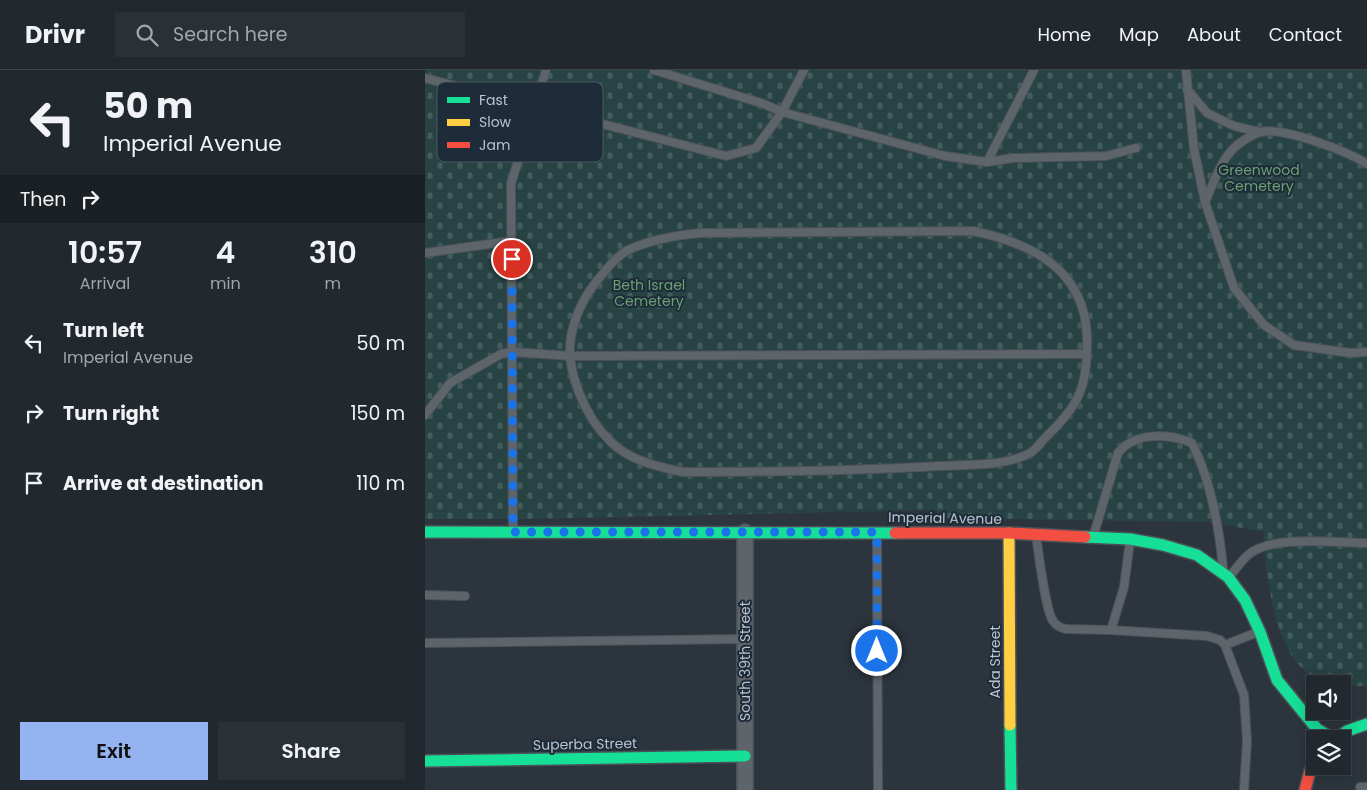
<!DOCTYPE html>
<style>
body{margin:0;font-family:Poppins,sans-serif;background:#293036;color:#f1f3f6;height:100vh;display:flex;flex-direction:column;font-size:19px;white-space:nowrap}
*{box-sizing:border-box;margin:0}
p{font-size:16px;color:#a2a6aa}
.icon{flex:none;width:28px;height:28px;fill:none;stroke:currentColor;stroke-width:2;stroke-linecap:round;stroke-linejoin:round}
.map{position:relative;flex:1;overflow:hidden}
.side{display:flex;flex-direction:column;background:#21282e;width:425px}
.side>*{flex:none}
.top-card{background:#21282e;color:#f1f3f6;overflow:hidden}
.fabs{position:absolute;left:881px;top:605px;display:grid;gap:10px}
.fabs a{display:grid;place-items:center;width:45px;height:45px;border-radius:0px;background:#21282e;box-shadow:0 2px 12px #0003,0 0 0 1px #3e444a;font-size:25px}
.pin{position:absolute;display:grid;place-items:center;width:42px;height:42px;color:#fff;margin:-21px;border:2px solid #fff;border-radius:50%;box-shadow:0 1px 5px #0007}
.me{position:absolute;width:55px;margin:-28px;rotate:0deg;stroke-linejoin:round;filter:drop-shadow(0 0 4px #0008)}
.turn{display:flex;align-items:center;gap:18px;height:105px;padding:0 20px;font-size:22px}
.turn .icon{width:65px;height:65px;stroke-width:2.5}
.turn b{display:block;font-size:35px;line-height:42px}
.then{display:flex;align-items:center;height:48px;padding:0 20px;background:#0003;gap:10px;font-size:19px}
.eta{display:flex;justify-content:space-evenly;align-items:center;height:85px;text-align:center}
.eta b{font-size:30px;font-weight:600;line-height:35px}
.cta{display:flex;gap:10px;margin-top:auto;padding:10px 20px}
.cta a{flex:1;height:58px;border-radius:0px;background:#95b2f1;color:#111;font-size:20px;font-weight:600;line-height:58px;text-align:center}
.cta a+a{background:#293036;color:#f1f3f6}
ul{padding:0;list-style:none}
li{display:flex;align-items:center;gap:15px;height:70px;padding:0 20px}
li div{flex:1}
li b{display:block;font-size:19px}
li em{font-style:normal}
header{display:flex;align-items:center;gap:30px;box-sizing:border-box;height:70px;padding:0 25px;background:#21282e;border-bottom:1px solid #3e444a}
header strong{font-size:24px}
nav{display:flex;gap:28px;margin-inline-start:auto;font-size:18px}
.search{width:350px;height:45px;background:#293036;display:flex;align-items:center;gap:12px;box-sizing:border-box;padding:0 18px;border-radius:0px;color:#a2a6aa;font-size:19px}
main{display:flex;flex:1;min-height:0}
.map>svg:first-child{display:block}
.cemetery{fill:url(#cemetery-stones)}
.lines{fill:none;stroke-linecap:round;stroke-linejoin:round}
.lane-casing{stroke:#4b5157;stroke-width:10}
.street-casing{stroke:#4b5157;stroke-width:18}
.fast-casing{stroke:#4b5157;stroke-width:14}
.slow-casing{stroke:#4b5157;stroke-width:14}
.jam-casing{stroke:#4b5157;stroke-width:14}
.lane{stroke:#5d646a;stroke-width:8}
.street{stroke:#5d646a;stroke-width:15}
.fast{stroke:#16e098;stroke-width:11}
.slow{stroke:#ffcf43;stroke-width:11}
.jam{stroke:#f24e42;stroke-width:11}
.route{stroke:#1a73e8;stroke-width:9;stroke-dasharray:0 16.2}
.labels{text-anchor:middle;stroke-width:4;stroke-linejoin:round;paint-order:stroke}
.park-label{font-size:14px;fill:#6ca072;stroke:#1e2c39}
.street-label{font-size:14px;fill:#b7c2cd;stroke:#1e2c39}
.key{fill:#1e2c39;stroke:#4c5965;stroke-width:1}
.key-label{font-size:14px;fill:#b7c2cd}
</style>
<header>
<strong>Drivr</strong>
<div class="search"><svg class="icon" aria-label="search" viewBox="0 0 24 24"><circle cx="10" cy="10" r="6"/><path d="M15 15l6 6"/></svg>Search here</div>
<nav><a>Home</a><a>Map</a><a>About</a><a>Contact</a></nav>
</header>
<main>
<section class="side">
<div class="top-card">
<div class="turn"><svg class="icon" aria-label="left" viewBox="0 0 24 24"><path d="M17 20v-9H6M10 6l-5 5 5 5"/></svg><div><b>50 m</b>Imperial Avenue</div></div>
<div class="then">Then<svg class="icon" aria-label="right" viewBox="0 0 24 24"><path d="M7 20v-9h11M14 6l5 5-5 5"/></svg></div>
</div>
<div class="eta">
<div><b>10:57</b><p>Arrival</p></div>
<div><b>4</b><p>min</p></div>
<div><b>310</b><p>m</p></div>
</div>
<ul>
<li><svg class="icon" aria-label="left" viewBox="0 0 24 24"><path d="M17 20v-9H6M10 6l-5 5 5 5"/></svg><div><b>Turn left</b><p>Imperial Avenue</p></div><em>50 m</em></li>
<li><svg class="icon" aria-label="right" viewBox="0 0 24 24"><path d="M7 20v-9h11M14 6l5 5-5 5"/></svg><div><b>Turn right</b></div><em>150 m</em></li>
<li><svg class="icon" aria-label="arrive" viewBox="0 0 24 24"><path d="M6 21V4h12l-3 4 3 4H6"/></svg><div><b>Arrive at destination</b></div><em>110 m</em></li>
</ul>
<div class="cta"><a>Exit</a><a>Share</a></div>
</section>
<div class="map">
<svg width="942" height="720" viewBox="0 0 942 720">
<defs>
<pattern id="cemetery-stones" width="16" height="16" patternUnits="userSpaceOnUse" patternTransform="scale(1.25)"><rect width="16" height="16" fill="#284344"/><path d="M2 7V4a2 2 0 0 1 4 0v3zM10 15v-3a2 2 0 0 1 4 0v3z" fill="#455c5e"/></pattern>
</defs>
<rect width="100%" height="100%" fill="#2c353d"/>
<path class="cemetery" d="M0,0H942V616H918V614C865,613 851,558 844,515C841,497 838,480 839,462L784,452L512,448V440L103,449H0Z"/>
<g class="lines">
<g class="lane-casing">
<g id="lane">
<polyline points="229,0 339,34 357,42 520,86 562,92 588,88 681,86 711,78"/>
<polyline points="761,0 769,79 780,132 809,218 839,255 869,275 925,283 942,282"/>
<polyline points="0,8 301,86 331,78 357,42 379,0"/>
<polyline points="762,19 782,43 809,56 835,62"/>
<polyline points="562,92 609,0"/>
<path d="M780,132C788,115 795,91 809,78C814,73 829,63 836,62C859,57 922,81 942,94"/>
<path d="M548,161C596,171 646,191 659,244C664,264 663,303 655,322C648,340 634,354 621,367C616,372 611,380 605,383C579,397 543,394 515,396C430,401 343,402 258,402C233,397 203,390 185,371C161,348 140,301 146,267C150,245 161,223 176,206C183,197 193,185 203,180C227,169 252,165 277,163Z"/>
<polyline points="0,183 86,171"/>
<polyline points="0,345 25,313 76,284 88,282 146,286 661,284"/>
<polyline points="88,460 86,114 121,0"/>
<path d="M669,464L693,383C710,362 743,363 767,373C786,411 794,456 798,498"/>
<polyline points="452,465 453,720"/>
<path d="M611,466C614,484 620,539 628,551C631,556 636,558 641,559L686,560L699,517L705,471"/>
<path d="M805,506C811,499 816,491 823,485C847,464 911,473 942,473"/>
<polyline points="0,525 40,526"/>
<polyline points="686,560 782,566 795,570 800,575 819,625 822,671 819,720"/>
<polyline points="0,573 319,569"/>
<polyline points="800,575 833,562"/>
<polyline points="935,717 942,717"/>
</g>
</g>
<g class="street-casing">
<polyline id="street" points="320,462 320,720"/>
</g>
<g class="fast-casing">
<g id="fast">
<polyline points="0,462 470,463"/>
<polyline points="660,467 705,469 738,475 772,485 803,507 820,530 835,562 852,610 892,659 909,669"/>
<polyline points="585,655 586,720"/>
<polyline points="911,669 922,661 942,654"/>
<polyline points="0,691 320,686"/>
</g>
</g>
<g class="slow-casing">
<polyline id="slow" points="584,463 585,655"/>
</g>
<g class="jam-casing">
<g id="jam">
<polyline points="470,463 584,463 660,467"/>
<polyline points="880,720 885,701 890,695"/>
</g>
</g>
<use href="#lane" class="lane"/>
<use href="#street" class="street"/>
<use href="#fast" class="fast"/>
<use href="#slow" class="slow"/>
<use href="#jam" class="jam"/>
</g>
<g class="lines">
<polyline class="route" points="87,189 88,462 452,462 452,581"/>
</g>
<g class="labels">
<g class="park-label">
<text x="834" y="105">Greenwood<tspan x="834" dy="16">Cemetery</tspan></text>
<text x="224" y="220">Beth Israel<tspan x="224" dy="16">Cemetery</tspan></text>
</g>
<g class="street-label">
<text transform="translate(520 448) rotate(1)" y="5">Imperial Avenue</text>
<text transform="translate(320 591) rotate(-90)" y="5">South 39th Street</text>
<text transform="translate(570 592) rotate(-90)" y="5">Ada Street</text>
<text transform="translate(160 674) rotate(-1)" y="5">Superba Street</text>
</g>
</g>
<rect x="12" y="12" width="166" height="80" rx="8" class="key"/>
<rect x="22" y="27" width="23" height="6" fill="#16e098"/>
<rect x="22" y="49" width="23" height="7" fill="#ffcf43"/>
<rect x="22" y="72" width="23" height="6" fill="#f24e42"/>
<g class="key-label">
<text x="54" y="35">Fast</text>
<text x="54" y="57">Slow</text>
<text x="54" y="80">Jam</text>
</g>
</svg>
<div class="fabs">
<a><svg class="icon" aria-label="sound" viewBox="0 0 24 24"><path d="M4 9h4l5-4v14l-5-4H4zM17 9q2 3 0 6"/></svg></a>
<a><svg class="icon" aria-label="layers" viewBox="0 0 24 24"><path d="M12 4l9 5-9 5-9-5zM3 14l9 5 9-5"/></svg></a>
</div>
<div class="pin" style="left:87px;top:189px;background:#d93025"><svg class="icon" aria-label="arrive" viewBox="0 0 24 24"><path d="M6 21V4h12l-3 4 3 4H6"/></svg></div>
<svg class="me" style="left:452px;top:581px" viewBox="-20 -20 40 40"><circle r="17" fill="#1a73e8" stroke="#fff" stroke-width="3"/><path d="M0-11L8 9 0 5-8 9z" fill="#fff"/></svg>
</div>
</main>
